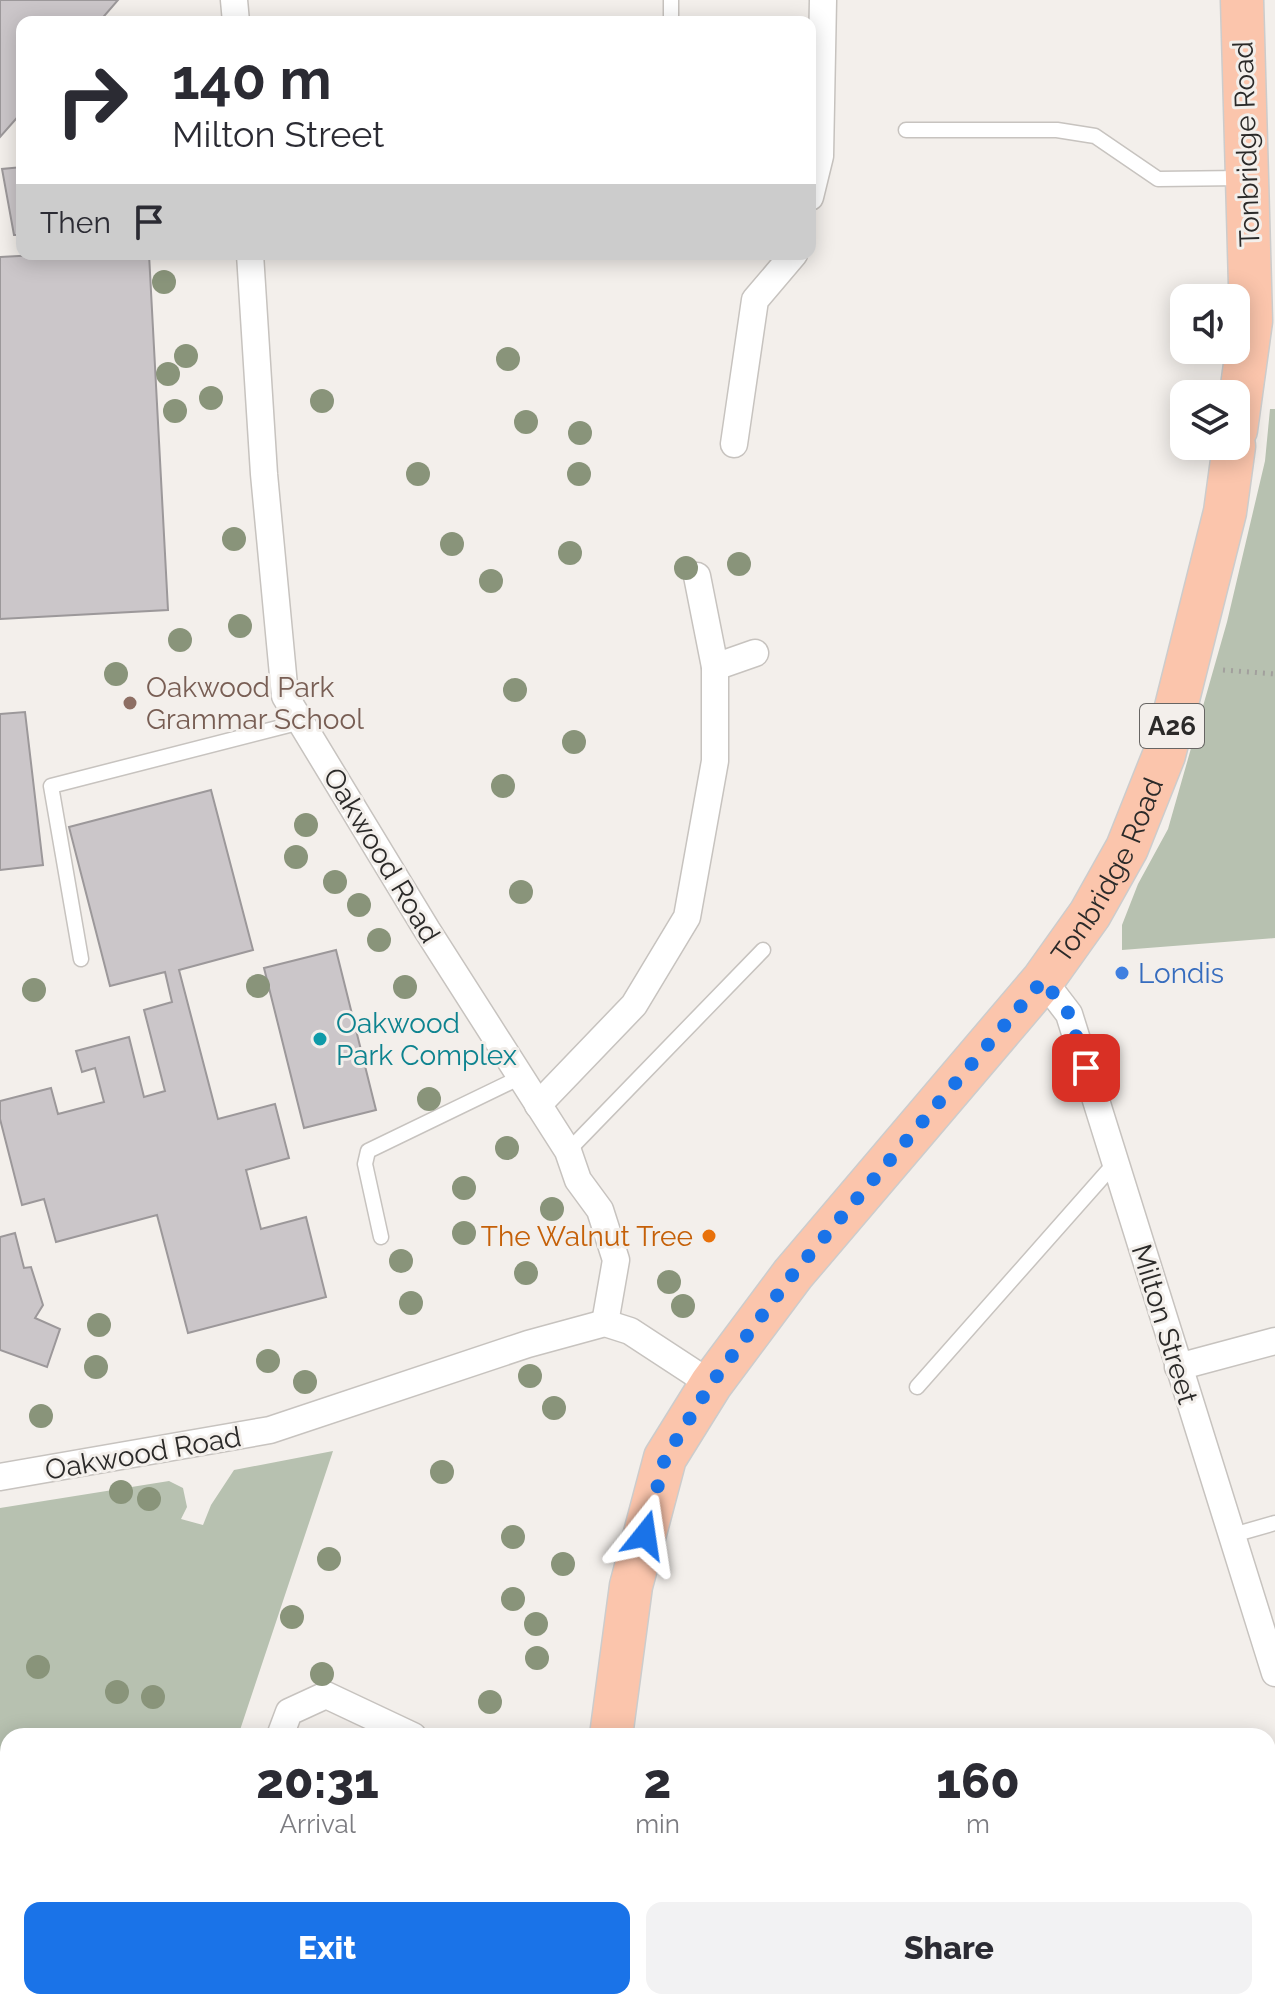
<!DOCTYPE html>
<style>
body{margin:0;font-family:Raleway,sans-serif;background:#f2f2f3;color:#2b2b33;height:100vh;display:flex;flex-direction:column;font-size:30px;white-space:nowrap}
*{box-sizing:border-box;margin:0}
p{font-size:26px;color:#7c7c81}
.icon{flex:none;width:44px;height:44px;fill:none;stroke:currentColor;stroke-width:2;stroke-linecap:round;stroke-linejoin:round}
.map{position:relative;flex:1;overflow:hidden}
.side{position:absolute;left:0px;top:1728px;width:1276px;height:282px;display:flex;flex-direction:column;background:#fff;border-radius:24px 24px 0 0;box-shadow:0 4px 20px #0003}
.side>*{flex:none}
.guide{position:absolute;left:16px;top:16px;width:800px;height:244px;border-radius:16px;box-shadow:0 4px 20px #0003;background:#fff;color:#2b2b33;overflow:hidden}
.controls{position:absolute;left:1170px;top:284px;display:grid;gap:16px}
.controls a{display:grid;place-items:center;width:80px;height:80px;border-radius:16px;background:#fff;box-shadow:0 4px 20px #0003;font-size:40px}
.pin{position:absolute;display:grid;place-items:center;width:68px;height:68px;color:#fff;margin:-34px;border-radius:16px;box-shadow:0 4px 12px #0006}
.me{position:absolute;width:88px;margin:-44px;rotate:15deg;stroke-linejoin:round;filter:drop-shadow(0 0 6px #0008)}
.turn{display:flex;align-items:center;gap:28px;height:168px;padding:0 24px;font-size:36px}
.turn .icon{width:104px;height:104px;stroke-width:2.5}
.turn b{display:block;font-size:56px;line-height:68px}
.then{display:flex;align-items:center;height:76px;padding:0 24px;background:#0003;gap:16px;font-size:30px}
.eta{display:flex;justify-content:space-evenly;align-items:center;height:136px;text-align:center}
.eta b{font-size:48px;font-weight:800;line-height:56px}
.action{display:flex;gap:16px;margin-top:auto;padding:16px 24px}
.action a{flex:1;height:92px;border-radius:16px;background:#1a73e8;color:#fff;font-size:32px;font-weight:800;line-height:92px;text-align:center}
.action a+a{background:#f2f2f3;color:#2b2b33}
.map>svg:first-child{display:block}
.green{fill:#b7c1b0}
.building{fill:#cbc6c9;stroke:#9c989a;stroke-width:2}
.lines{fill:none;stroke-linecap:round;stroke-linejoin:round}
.lane-casing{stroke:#c7c3bf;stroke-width:17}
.street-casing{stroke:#c7c3bf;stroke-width:29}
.primary-casing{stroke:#ccc;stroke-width:45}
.path{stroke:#a2a09d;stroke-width:5;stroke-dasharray:2 6;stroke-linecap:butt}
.lane{stroke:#fff;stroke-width:14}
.street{stroke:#fff;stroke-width:26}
.primary{stroke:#fbc5ac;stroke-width:42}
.tree{fill:#89947a}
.route{stroke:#1a73e8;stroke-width:14;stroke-dasharray:0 25.2}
.education-dot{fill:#8d6e63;stroke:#f3efeb;stroke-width:3}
.shop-dot{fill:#3f7fe0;stroke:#f3efeb;stroke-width:3}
.culture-dot{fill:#0f9aa8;stroke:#f3efeb;stroke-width:3}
.food-dot{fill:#e8710a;stroke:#f3efeb;stroke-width:3}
.labels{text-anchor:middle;stroke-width:6;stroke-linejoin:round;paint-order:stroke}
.shield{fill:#f3efeb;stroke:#676563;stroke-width:2}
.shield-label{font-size:26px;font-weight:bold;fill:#2b2a29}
.street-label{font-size:28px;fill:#2b2a29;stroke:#f3efeb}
.education-label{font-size:28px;fill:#785e54;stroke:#f3efeb;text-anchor:start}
.shop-label{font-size:28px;fill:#366cbe;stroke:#f3efeb;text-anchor:start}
.culture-label{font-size:28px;fill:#0d838f;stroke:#f3efeb;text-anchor:start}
.food-label{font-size:28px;fill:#c56008;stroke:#f3efeb;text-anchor:end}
</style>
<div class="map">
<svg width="1275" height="2009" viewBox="0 0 1275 2009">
<rect width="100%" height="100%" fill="#f3efeb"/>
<g class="green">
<polygon points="1270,409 1275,409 1275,938 1122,950 1122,925 1138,884 1168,829 1227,622 1265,461"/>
<polygon points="333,1451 238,1736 8,1736 8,1899 0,1897 0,1508 169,1481 183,1488 187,1507 181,1519 203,1525 211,1505 234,1470"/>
</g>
<g class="building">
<polygon points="0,0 118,0 99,22 22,22 22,112 0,137"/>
<polygon points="22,167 22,235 14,235 2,169"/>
<polygon points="56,254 149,254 168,610 0,619 0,257"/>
<polygon points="25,712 43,865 0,870 0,714"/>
<polygon points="211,790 253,950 179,970 218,1119 275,1104 289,1158 246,1170 261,1229 306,1217 326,1297 188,1333 157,1215 56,1242 44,1199 22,1205 0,1119 0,1101 51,1088 58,1114 104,1102 95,1068 82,1072 76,1051 129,1037 144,1097 165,1091 144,1010 172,1002 165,972 110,986 69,827"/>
<polygon points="336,950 376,1110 304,1128 264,968"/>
<polygon points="15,1233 24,1268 31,1267 43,1305 35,1318 60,1329 47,1367 0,1350 0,1237"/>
</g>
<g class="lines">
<g class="lane-casing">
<g id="lane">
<polyline points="671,0 671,22"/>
<polyline points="906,130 1057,130 1095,136 1158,179 1242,178"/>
<polyline points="81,959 51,786 301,722"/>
<polyline points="568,1151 763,950"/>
<polyline points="381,1237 365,1164 368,1151 521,1077"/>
<polyline points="917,1387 1115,1163"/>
<polyline points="1233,1535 1275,1523"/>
<polyline points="162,2009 173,2002"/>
</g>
</g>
<g class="street-casing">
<g id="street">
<polyline points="234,0 236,22"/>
<polyline points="810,197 820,156 823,0"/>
<polyline points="250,254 264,474 285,696 427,930 568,1151 578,1180 600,1210 616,1260 605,1323"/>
<polyline points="734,444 755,300 794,254"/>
<polyline points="715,667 755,653"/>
<polyline points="1043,980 1069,1014 1275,1673"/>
<polyline points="538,1105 634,1005 687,917 715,761 715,667 697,576"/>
<polyline points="1178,1367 1275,1341"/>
<polyline points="0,1477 270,1430 528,1344 605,1323 630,1331 711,1384"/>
<polyline points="280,1736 289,1712 326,1695 413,1736"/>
<polyline points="196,2002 200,2009"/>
</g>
</g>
<g class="primary-casing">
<g id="primary">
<polyline points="1236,430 1251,321 1242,0"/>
<path id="s1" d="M611,1736L631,1586L665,1458L711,1384L793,1274L1043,980L1090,914L1127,848L1164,755L1225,512L1234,446"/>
<polyline points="550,2009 553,2002"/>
</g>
</g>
<polyline class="path" points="1223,670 1275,674"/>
<use href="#lane" class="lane"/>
<use href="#street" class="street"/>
<use href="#primary" class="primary"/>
</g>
<g class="tree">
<circle cx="164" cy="282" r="12"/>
<circle cx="186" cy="356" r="12"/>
<circle cx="508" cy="359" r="12"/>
<circle cx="168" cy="374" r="12"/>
<circle cx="211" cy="398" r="12"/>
<circle cx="322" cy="401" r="12"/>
<circle cx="175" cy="411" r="12"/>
<circle cx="526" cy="422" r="12"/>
<circle cx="580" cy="433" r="12"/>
<circle cx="418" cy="474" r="12"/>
<circle cx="579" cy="474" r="12"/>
<circle cx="234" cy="539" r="12"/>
<circle cx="452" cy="544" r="12"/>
<circle cx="570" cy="553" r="12"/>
<circle cx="739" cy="564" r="12"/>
<circle cx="686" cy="568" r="12"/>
<circle cx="491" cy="581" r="12"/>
<circle cx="240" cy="626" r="12"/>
<circle cx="180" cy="640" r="12"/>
<circle cx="116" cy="674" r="12"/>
<circle cx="515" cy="690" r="12"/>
<circle cx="574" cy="742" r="12"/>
<circle cx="503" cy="786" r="12"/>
<circle cx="306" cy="825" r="12"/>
<circle cx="296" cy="857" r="12"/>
<circle cx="335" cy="882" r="12"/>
<circle cx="521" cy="892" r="12"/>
<circle cx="359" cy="905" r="12"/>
<circle cx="379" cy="940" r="12"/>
<circle cx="258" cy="986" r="12"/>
<circle cx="405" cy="987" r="12"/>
<circle cx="34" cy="990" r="12"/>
<circle cx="429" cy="1099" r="12"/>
<circle cx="507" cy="1148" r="12"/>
<circle cx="464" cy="1188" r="12"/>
<circle cx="552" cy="1209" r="12"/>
<circle cx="464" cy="1233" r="12"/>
<circle cx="401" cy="1261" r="12"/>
<circle cx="526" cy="1273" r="12"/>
<circle cx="669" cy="1282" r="12"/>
<circle cx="411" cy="1303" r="12"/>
<circle cx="683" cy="1306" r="12"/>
<circle cx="99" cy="1325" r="12"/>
<circle cx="268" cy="1361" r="12"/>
<circle cx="96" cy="1367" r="12"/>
<circle cx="530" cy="1376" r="12"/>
<circle cx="305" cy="1382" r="12"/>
<circle cx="554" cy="1408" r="12"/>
<circle cx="41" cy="1416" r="12"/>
<circle cx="442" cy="1472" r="12"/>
<circle cx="121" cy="1492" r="12"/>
<circle cx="149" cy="1499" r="12"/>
<circle cx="513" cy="1537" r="12"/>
<circle cx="329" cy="1559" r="12"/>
<circle cx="563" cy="1564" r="12"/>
<circle cx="513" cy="1599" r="12"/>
<circle cx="292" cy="1617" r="12"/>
<circle cx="536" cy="1624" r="12"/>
<circle cx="537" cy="1658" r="12"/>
<circle cx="38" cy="1667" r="12"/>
<circle cx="322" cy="1674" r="12"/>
<circle cx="117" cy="1692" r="12"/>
<circle cx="153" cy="1697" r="12"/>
<circle cx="490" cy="1702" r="12"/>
</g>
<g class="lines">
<polyline class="route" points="645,1535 665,1458 711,1384 793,1274 1043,980 1069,1014 1086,1068"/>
</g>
<circle class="education-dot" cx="130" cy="703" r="8"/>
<circle class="shop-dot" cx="1122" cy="973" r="8"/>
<circle class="culture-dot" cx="320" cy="1039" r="8"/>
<circle class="food-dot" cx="709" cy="1236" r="8"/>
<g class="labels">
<rect class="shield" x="1140" y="704" width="64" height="44" rx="6"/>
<g class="shield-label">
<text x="1172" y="735">A26</text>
</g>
<g class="street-label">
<text transform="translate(1246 144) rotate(-92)" y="10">Tonbridge Road</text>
<text transform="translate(382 855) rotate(59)" y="10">Oakwood Road</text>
<text dy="10" stroke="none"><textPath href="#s1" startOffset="1022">Tonbridge Road</textPath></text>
<text transform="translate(1165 1324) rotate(73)" y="10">Milton Street</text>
<text transform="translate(143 1453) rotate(-10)" y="10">Oakwood Road</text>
</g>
<g class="education-label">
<text x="146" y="697">Oakwood Park<tspan x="146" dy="32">Grammar School</tspan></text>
</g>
<g class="shop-label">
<text x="1138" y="983">Londis</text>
</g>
<g class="culture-label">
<text x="336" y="1033">Oakwood<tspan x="336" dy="32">Park Complex</tspan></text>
</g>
<g class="food-label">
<text x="693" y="1246">The Walnut Tree</text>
</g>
</g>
</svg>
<div class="controls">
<a><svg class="icon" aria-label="sound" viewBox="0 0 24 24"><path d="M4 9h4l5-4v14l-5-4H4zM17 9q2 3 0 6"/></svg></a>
<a><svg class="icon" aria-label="layers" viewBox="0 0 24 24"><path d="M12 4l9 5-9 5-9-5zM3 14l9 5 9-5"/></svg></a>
</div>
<div class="pin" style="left:1086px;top:1068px;background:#d93025"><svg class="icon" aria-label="arrive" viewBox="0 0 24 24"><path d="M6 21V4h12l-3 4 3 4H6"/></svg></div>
<svg class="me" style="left:645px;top:1535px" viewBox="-20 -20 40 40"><path d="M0-17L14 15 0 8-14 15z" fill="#1a73e8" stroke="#fff" stroke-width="4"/></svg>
<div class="guide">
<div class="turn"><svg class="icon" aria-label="right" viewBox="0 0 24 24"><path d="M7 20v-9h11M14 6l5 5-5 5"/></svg><div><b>140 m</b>Milton Street</div></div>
<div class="then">Then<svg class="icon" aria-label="arrive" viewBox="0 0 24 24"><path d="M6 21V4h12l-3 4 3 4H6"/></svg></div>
</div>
<section class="side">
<div class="eta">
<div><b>20:31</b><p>Arrival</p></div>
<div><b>2</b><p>min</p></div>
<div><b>160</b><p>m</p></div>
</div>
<div class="action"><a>Exit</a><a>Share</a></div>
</section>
</div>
